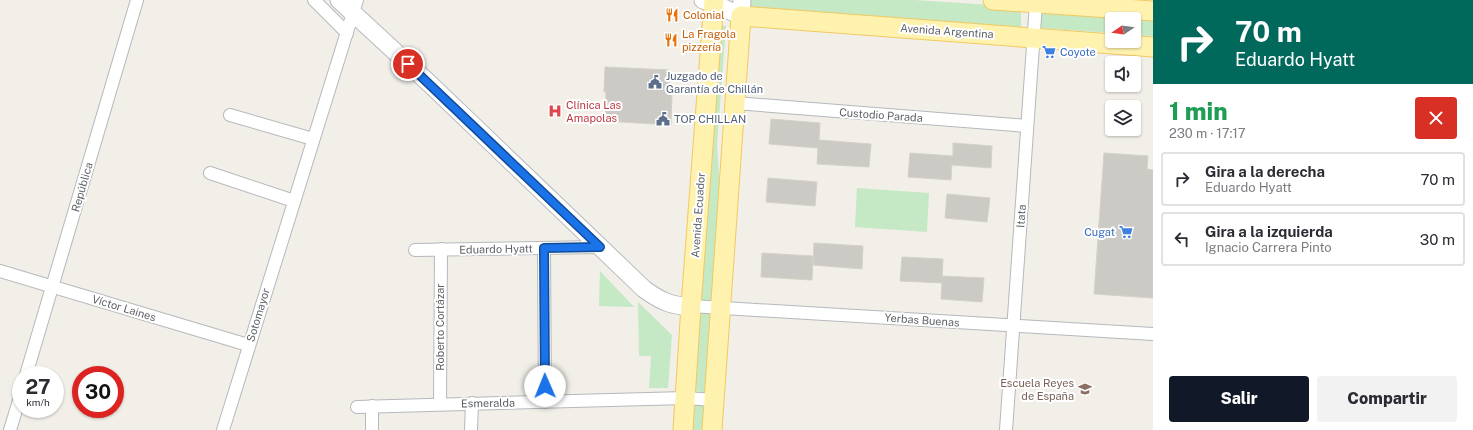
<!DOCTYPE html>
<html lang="es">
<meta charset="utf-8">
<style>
body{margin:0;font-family:"Public Sans",sans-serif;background:#f2f2f3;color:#2b2b33;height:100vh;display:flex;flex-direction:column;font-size:15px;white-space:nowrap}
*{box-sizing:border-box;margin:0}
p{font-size:13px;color:#7c7c81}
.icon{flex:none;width:22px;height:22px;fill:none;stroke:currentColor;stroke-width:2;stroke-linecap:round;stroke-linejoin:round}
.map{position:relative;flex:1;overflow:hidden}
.drawer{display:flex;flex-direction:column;background:#fff;width:320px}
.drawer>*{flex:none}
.banner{background:#00695c;color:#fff;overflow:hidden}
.needle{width:26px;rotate:257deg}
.tools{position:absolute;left:1105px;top:12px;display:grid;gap:8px}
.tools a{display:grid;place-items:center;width:36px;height:36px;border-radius:4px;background:#fff;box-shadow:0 1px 3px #0004;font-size:20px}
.speed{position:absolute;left:12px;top:366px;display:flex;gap:8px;font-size:20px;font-weight:700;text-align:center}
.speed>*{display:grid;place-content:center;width:52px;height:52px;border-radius:50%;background:#fff;box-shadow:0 1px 3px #0004;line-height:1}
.speed small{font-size:10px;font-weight:400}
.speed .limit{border:6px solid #d22;background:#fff;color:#111}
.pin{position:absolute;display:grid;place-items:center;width:34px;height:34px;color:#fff;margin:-17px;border:2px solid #fff;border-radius:50%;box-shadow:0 1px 4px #0007}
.me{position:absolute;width:44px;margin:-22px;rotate:359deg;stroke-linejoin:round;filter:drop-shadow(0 0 3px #0008)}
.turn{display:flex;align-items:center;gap:14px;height:84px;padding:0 16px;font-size:18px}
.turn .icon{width:52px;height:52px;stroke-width:2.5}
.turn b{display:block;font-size:28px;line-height:34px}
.round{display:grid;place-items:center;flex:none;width:42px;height:42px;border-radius:4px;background:#f2f2f3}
.headline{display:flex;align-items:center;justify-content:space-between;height:68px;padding:0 16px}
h1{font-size:24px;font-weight:800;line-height:30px;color:#1e9e55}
.primary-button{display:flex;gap:8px;margin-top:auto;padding:8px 16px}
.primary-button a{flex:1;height:46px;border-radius:4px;background:#111827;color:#fff;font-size:16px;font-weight:800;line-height:46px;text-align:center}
.primary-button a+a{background:#f2f2f3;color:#2b2b33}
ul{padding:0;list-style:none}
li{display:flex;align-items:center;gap:12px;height:54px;margin:0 8px 6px;padding:0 8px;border:2px solid #e1e1e2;border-radius:4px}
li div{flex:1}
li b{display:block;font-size:15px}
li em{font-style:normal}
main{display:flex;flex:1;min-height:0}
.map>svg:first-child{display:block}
.green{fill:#c5e8c5}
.building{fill:#cccac5;stroke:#d6d1c6}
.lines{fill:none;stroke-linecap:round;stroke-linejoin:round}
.street-casing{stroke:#b5b8bc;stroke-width:14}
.secondary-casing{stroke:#b6babf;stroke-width:19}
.primary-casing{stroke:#f2c960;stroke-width:21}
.street{stroke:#fff;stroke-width:12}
.secondary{stroke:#fff;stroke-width:17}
.primary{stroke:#fff2af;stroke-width:19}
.route-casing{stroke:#114b97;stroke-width:10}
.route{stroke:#1a73e8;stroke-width:7}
.labels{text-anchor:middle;stroke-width:4;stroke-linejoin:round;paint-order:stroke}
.food-label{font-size:11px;fill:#c56008;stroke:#fff;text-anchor:start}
.street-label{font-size:11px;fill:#5f6368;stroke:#fff}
.shop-label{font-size:11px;fill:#366cbe;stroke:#fff;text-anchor:start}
.service-label{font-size:11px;fill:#4e5e75;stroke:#fff;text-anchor:start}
.health-label{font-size:11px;fill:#be3a42;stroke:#fff;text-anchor:start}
.education-label{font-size:11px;fill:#785e54;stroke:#fff;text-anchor:end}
</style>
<main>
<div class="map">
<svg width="1153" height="430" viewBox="0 0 1153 430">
<rect width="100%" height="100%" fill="#f1efe8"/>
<g class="green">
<polygon points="749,0 914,0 1021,7 1021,28 749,8"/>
<polygon points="1039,7 1153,16 1153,36 1134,35 1134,19 1112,19 1112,33 1037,28"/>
<polygon points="717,24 726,26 717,146 720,190 706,393 691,390"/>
<polygon points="857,188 929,193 927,232 855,227"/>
<polygon points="600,271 634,307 599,306"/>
<polygon points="638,302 672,335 668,388 649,388 651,356 639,356"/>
<polygon points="686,404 705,405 704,430 684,430"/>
</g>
<g class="building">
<polygon points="605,67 670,70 669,92 672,92 671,125 605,121 606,92 604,92"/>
<polygon points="771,119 820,123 819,140 871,144 869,167 817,164 818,148 769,144"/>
<polygon points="953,143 992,146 991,168 952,165 952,163 951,180 908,177 910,153 953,156"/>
<polygon points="1104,153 1148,156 1147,169 1153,170 1153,298 1094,294"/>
<polygon points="768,178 817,182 815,206 766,202"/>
<polygon points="947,194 990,198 987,222 945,218"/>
<polygon points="814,243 863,246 862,269 813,265"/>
<polygon points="762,253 813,256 812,280 761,277"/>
<polygon points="902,257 943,259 942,278 942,276 984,278 982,302 941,299 942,283 900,281"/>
</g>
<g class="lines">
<g class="street-casing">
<g id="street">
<polyline points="314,0 347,33"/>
<polyline points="735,103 1027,126"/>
<polyline points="230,115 313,139"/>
<polyline points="210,173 294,201"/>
<polyline points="544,248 545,402"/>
<polyline points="415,250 600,247"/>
<polyline points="0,271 248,345"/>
<polyline points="691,306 1153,334"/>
<polyline points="26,375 137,0"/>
<polyline points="440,404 441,249"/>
<polyline points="372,406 372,430"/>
<polyline points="357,407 685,398 714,400"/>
<polyline points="10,430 21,394"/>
<polyline points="223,430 357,0"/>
<polyline points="471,430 472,403"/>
<polyline points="1006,430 1036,3"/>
</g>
</g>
<g class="secondary-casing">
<g id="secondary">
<path d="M339,0L430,84L644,289C659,300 672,307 691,306"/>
<polyline points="703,0 713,3 741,16 742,0"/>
</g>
</g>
<g class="primary-casing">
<g id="primary">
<polyline points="993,0 1153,11"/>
<polyline points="683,430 691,306 714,0"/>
<polyline points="712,430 741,16 1153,47"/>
</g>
</g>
<use href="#street" class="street"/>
<use href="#secondary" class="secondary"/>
<use href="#primary" class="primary"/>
</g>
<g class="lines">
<g class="route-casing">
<polyline id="route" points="408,64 600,247 544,248 545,386"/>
</g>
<use href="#route" class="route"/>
</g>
<defs>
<g id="restaurant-bare" transform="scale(1.08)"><path d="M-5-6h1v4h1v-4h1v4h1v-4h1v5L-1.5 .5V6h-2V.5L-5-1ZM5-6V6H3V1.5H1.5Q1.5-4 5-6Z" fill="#e8710a" stroke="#fff" stroke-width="2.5" paint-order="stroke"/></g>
<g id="supermarket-bare" transform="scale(1.08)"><path d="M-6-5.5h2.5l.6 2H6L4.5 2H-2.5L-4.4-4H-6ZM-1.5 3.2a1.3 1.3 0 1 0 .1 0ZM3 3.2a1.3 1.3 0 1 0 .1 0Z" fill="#3f7fe0" stroke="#fff" stroke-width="2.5" paint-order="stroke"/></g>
<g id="civic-bare" transform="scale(1.08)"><path d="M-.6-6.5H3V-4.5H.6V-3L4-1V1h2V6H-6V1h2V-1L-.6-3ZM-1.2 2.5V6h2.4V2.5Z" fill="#5c6f8a" stroke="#fff" stroke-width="2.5" paint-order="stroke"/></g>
<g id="hospital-bare" transform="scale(1.08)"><path d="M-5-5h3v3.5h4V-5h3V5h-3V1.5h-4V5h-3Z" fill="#e0444e" stroke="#fff" stroke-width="2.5" paint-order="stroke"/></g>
<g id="school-bare" transform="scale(1.08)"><path d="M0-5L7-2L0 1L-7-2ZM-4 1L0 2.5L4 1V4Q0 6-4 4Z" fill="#8d6e63" stroke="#fff" stroke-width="2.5" paint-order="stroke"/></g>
</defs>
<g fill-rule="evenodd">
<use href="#restaurant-bare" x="672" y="15"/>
<use href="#restaurant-bare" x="671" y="40"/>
<use href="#supermarket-bare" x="1049" y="52"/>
<use href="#civic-bare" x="655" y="82"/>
<use href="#hospital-bare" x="555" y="111"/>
<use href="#civic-bare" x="663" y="119"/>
<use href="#supermarket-bare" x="1126" y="232"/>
<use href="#school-bare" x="1085" y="389"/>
</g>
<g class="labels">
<g class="food-label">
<text x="683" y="19">Colonial</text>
<text x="682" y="38">La Fragola<tspan x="682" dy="13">pizzería</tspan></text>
</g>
<g class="street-label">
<text transform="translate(947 31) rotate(4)" y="4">Avenida Argentina</text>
<text transform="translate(881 115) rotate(4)" y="4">Custodio Parada</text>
<text transform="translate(82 187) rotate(-74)" y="4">República</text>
<text transform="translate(698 215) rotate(-86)" y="4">Avenida Ecuador</text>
<text transform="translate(1021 216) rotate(-86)" y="4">Itata</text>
<text transform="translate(496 249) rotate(-1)" y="4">Eduardo Hyatt</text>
<text transform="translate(124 308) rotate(17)" y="4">Víctor Laines</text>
<text transform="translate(258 315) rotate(-73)" y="4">Sotomayor</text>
<text transform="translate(922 320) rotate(4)" y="4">Yerbas Buenas</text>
<text transform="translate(440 327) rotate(-90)" y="4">Roberto Cortázar</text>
<text transform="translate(488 403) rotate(-1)" y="4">Esmeralda</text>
</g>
<g class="shop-label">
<text x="1060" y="56">Coyote</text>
<text x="1115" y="236" text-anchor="end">Cugat</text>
</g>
<g class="service-label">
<text x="666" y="80">Juzgado de<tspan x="666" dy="13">Garantía de Chillán</tspan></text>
<text x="674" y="123">TOP CHILLAN</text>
</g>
<g class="health-label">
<text x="566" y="109">Clínica Las<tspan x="566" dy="13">Amapolas</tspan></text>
</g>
<g class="education-label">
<text x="1074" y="387">Escuela Reyes<tspan x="1074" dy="13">de España</tspan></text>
</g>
</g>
</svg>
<div class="tools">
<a><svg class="needle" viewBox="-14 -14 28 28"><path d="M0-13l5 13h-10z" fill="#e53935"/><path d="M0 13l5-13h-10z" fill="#7c7c81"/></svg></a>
<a><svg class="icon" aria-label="sound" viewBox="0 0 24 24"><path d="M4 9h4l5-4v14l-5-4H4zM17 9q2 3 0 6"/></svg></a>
<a><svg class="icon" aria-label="layers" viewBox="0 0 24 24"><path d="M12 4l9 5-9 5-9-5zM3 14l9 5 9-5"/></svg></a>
</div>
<div class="speed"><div>27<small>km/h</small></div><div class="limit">30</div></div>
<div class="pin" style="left:408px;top:64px;background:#d93025"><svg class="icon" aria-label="arrive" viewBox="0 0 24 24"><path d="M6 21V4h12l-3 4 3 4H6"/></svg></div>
<svg class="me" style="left:545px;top:386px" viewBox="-20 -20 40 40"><circle r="19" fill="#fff"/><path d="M0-13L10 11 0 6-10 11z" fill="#1a73e8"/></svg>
</div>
<section class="drawer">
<div class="banner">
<div class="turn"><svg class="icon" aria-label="right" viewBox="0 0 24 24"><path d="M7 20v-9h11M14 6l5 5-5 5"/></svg><div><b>70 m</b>Eduardo Hyatt</div></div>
</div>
<div class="headline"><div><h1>1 min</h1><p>230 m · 17:17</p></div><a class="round" style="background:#d93025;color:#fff"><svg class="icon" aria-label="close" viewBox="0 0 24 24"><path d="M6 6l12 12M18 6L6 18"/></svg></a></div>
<ul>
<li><svg class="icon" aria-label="right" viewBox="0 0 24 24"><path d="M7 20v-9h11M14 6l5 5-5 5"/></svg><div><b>Gira a la derecha</b><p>Eduardo Hyatt</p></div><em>70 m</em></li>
<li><svg class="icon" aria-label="left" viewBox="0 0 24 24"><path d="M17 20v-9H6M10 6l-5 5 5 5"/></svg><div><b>Gira a la izquierda</b><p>Ignacio Carrera Pinto</p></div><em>30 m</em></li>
</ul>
<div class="primary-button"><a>Salir</a><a>Compartir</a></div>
</section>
</main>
